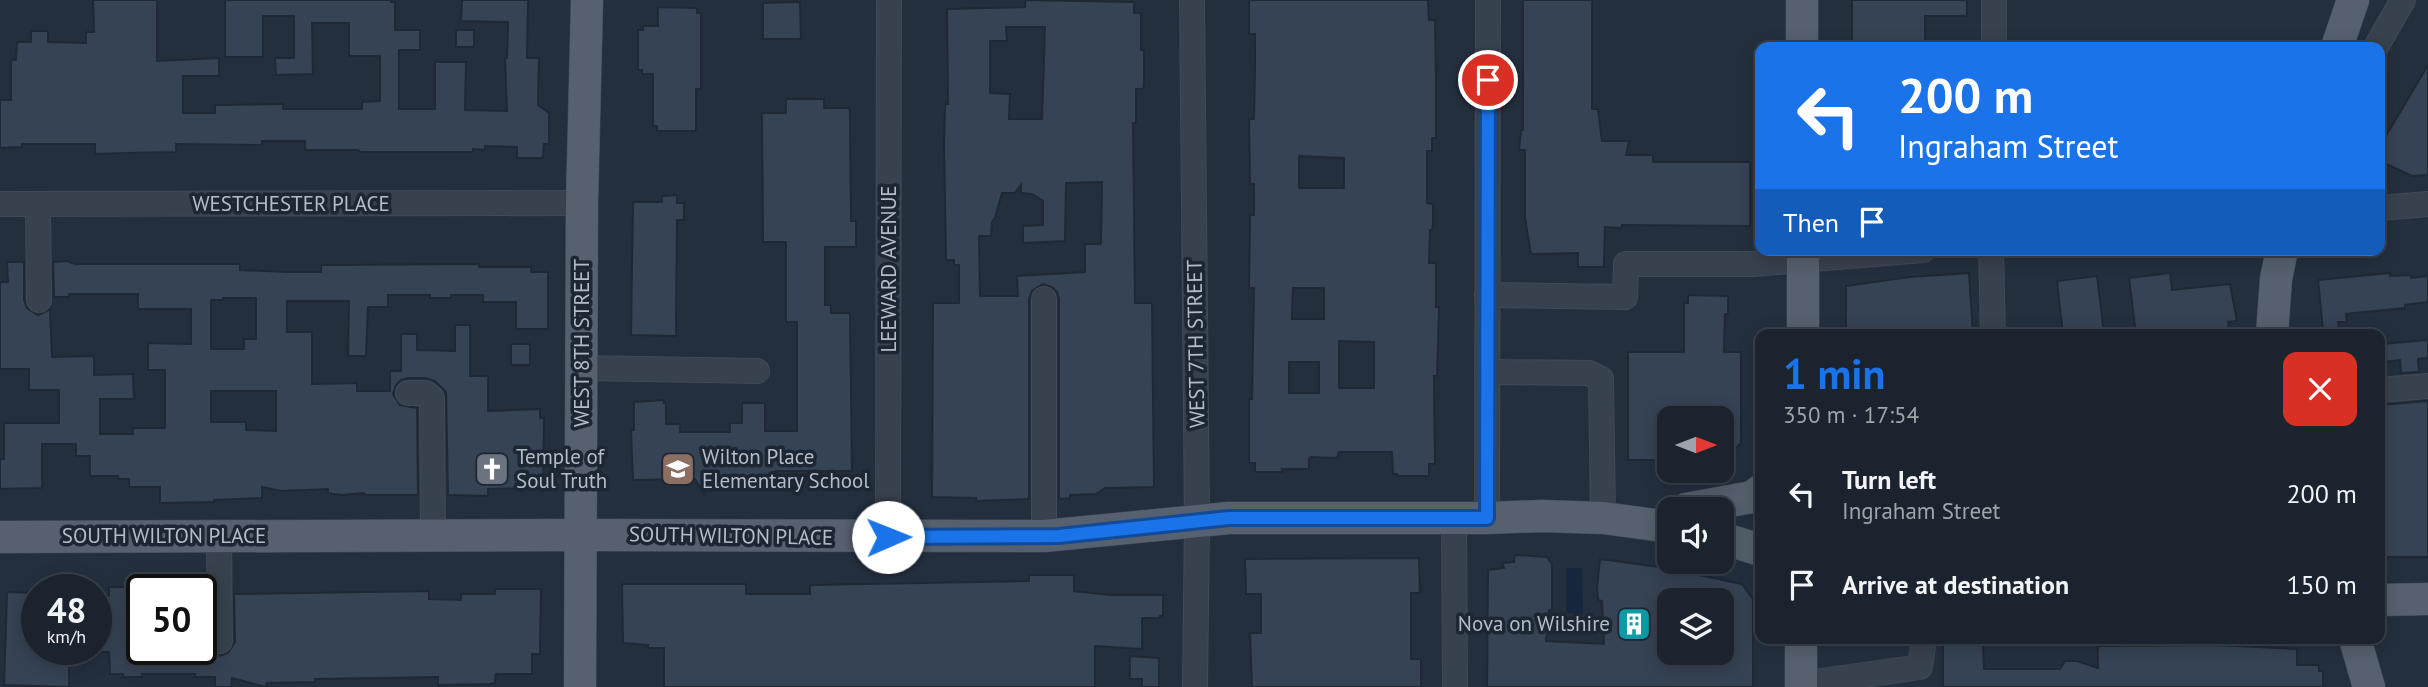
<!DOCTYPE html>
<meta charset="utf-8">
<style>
body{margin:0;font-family:"PT Sans",sans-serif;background:#282f3a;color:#f1f3f6;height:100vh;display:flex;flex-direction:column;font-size:26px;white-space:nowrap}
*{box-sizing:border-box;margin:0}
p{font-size:23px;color:#a0a4aa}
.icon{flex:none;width:38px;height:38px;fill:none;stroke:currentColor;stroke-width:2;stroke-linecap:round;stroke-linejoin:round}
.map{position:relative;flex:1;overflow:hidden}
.side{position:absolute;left:1755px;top:329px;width:630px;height:315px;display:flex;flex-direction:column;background:#1b232e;border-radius:14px;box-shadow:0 4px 18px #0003,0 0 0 2px #39404a}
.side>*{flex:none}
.guide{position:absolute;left:1755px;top:42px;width:630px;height:214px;border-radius:14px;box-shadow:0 4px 18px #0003,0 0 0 2px #39404a;background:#1a73e8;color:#fff;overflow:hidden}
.needle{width:46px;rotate:90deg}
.buttons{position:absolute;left:1657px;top:406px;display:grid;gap:14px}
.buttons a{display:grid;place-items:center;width:77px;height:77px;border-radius:14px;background:#1b232e;box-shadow:0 4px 18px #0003,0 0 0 2px #39404a;font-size:35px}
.speed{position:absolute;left:21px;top:574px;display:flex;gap:14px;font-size:35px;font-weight:700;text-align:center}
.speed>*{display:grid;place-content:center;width:91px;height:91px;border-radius:50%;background:#1b232e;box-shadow:0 4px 18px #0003,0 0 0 2px #39404a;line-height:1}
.speed small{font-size:18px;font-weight:400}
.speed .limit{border:4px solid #111;border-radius:10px;background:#fff;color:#111}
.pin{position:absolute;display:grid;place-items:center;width:60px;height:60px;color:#fff;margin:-30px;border:4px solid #fff;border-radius:50%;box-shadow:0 2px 7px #0007}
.me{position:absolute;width:77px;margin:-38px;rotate:89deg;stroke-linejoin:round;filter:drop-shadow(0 0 5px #0008)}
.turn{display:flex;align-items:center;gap:24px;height:147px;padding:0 28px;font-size:32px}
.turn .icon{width:91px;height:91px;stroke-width:2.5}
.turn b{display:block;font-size:49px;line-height:60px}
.then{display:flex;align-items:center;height:66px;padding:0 28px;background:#0003;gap:14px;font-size:26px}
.round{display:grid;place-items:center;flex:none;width:74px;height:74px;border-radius:14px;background:#282f3a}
.head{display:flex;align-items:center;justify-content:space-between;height:119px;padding:0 28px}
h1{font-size:42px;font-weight:700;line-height:52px;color:#1a73e8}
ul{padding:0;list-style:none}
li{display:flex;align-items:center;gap:21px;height:91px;padding:0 28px}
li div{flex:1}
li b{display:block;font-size:26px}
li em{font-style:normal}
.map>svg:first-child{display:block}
.water{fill:#17263c}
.building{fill:#364354;stroke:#1f2835;stroke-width:2;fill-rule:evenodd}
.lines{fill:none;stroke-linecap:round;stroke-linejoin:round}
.minor-casing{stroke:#414a57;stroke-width:26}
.major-casing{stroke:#414a57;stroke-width:33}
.minor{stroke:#38414e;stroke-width:24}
.major{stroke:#56606e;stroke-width:32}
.route-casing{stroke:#114b97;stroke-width:18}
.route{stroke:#1a73e8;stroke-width:12}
.labels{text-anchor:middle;stroke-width:7;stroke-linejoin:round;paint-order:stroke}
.street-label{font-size:21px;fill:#b4bcc9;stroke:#1d2633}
.poi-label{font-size:21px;fill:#b4bcc9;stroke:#1d2633;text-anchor:start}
</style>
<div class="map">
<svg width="2428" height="687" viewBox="0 0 2428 687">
<rect width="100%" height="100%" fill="#242f3e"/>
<polygon class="water" points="1566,568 1582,568 1583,614 1566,613"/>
<g class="building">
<polygon points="93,0 157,0 157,61 219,58 219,76 183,76 183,113 215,113 215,105 283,104 283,109 362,109 362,102 380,101 380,56 349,56 349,23 312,23 313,74 276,75 275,58 294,58 294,16 263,16 263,57 225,57 225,0 391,0 391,2 395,2 395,30 420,30 420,50 399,50 399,109 435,109 435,62 466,62 465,110 507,111 505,58 507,58 508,22 461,21 462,0 528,0 527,58 539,58 538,105 549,113 549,144 544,144 543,158 517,158 517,147 485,146 485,150 473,149 473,152 361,152 358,150 305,150 305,141 262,141 262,145 176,144 176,152 128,153 95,154 95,144 22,144 22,147 0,148 0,100 11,100 11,60 16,60 17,42 31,42 31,31 48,31 48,42 86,43 86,32 94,32"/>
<path d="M1025,0L1134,2V13H1141V50H1144V86L1143,89H1136V123H1133L1135,303H1152L1154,487L1105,488L1096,494L1070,495V498L1059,499V299L1057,292L1052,287L1043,284L1032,291L1029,299V499L976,501V498L932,497L933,303H959V265H954V260H946L944,144L945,104H948L947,9L1025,7ZM1006,27H1045L1042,119H1009L1010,94L990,93V41H1007ZM1102,182L1101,244H1085V272L1017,276L1018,296H980L979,236H991L992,222L995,218L1002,193H1015L1021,185V193L1032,194L1043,201V225L1023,226V243L1065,241L1066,183Z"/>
<path d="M1249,0H1428L1429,20H1435L1436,77V138H1432V151H1427V203L1433,204V224L1432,230H1430L1429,263H1436V307H1439L1437,376H1434L1435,464H1429V476H1397V474H1393L1392,452H1339L1337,458L1311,457L1309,459V469H1282L1283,472H1255V463H1249V399H1252L1254,288H1249L1250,215H1254V184H1250L1249,119H1254L1255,70V34H1249ZM1299,156L1344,158V188H1299ZM1293,288H1324V319H1292ZM1339,341L1374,342V388H1339ZM1289,362H1319V393H1289Z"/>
<polygon points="1523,0 1592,0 1592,109 1598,109 1602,141 1629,141 1626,155 1653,155 1653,162 1750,162 1750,226 1622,225 1622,228 1605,227 1604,267 1578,267 1578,253 1531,254 1525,218 1525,150 1519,150 1521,130 1523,130"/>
<polygon points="1852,0 1967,0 1967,16 1925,16 1925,41 1921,41 1921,47 1852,47"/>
<polygon points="800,2 801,39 763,39 763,3"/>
<polygon points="658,7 697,8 697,13 701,13 701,89 696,89 696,131 657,131 657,126 653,126 653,74 642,74 642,70 638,70 638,30 643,30 643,26 658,26"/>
<rect x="456" y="30" width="18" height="17"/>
<polygon points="2428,65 2428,175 2412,176 2380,161 2380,146"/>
<polygon points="786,99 824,99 824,108 849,108 850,112 851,221 856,221 856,247 825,247 825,305 831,305 831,313 850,313 852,471 776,471 776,480 714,480 704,494 695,479 633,480 631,430 634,430 634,402 664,400 664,403 666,403 666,424 680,424 680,432 730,432 730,423 742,423 742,403 765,403 765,431 797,431 797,322 786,322 786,242 763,242 762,113 786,113"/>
<polygon points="677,195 677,203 684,203 684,220 677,220 676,336 631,335 633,202 662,202 662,196"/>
<path d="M67,261L75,264H240V270L287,272H321V265L479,264V267H531V272H548V329H516V302H483V295H451V298H430V295H388V307H368L366,356H348L349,301H287V332H312V384L357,383V391H390V371H401V334H417V350L455,351V325H470V376H488V411L540,409V418H544L543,488L488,489V496L448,495L446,392L435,381L426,378H408L401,380L396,385L393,394L400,405L417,408L418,495H366L363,493L341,495L328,493V489L281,491L262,487V498L214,500V502L160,503V487H129V479H118V476H90V456H76V444H42V488L0,489V459H4V423H59V390H29V369H0V282H8L7,262H24V300L27,308L38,315L50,309L52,357L94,356V375L133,374L134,399H100V434H133V428H165V370H148V343L191,344V309H138V294H69V297H54L53,262ZM223,298H256V339H244V349H211V300H223ZM211,391H276V431L246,430V422H211Z"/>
<polygon points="1969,273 1973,334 1846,334 1846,286 1910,277"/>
<polygon points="2170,273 2172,290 2230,284 2237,321 2228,322 2230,334 2136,334 2129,278"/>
<polygon points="2390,273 2390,276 2411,275 2411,278 2428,276 2428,302 2405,305 2405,308 2346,314 2347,322 2338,322 2339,329 2323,330 2318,280"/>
<polygon points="2097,276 2104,334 2063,334 2057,281"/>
<polygon points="1688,295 1728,296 1728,314 1725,314 1724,352 1741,352 1741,443 1722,461 1722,418 1670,418 1670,460 1628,460 1628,352 1684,352 1684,303 1688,303"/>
<polygon points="2428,340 2428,358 2418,359 2419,372 2401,373 2400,360 2384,362 2382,344"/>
<rect x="511" y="344" width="19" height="21"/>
<polygon points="2428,401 2428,557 2380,557 2380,405"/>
<path d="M1515,555L1547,557L1552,564V610H1549L1546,641L1604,644L1602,601L1598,600L1597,587L1600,559L1666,568L1742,584L1753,599V687H1487L1488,570L1504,568L1502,563L1514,562ZM1670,600H1722V653L1665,655V618H1670Z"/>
<polygon points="1419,558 1420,593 1411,593 1411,659 1421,659 1421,687 1252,687 1250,633 1261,633 1261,594 1246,594 1245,559"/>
<polygon points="1029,575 1074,575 1074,591 1111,595 1163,595 1163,616 1160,616 1160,618 1142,618 1142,649 1095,646 1095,687 664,687 664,648 648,648 648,645 623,643 622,584 746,584 746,594 810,594 810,585 1029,581"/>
<polygon points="109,587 142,587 142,649 201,649 201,595 205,595 205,642 212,654 219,656 228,653 235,642 234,594 429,591 429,599 461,600 461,594 495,594 495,589 541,589 540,654 532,654 532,674 496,674 495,683 490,684 438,685 438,677 315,679 315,682 267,683 266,687 232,678 231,687 215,687 215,677 195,677 195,674 142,674 142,677 123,677 123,674 110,674 109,652 96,652 96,596 109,596"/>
<polygon points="7,592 37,593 37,649 69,649 69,687 4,685"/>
<polygon points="1983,641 1984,669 2060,669 2065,661 2077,661 2098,668 2098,646 2215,645 2297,649 2297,665 2319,665 2319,671 2323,671 2323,687 1943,687 1943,643"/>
<polygon points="1130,656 1159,658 1159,687 1142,687 1142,679 1130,679"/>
</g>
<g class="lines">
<g class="minor-casing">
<g id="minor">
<polyline points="1192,0 1197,521 1195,687"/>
<polyline points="1994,0 1994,47"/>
<polyline points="2376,47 2403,0"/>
<polyline points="0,204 582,203"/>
<polyline points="38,204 39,300"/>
<polyline points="2380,208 2428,204"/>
<polyline points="1991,250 1993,334"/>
<polyline points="1487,295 1625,297 1626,264 1753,264 1923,250"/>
<polyline points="1044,299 1044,536"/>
<polyline points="582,368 757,371"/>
<polyline points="1487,372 1589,373 1601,379 1603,518"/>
<polyline points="2380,390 2428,386"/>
<polyline points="408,393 426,393 432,398 433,535"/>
<polyline points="1454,518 1455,687"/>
<polyline points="1487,518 1488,0"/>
<polyline points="219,536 220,641"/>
<polyline points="888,537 889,0"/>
<polyline points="1801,684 1920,667 1924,639"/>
</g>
</g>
<g class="major-casing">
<g id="major">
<polyline points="1802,47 1802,0"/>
<polyline points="2337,47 2353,0"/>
<polyline points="1803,250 1803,334"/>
<polyline points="2272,334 2276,279 2282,250"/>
<polyline points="1686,509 1752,497 1760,491"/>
<polyline points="0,537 582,535 1044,536 1229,518 1487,518 1542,516 1603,518 1670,527"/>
<polyline points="1722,538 1760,550"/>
<polyline points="2380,600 2428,599"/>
<polyline points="2355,639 2369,687"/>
<polyline points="580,687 582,203 587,0"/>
<polyline points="1801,687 1801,639"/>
</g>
</g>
<use href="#minor" class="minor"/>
<use href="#major" class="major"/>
</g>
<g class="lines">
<g class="route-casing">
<polyline id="route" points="888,537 1059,536 1229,518 1487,518 1488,80"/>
</g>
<use href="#route" class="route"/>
</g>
<defs>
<g id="church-square" transform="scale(1.75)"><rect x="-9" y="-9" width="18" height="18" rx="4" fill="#6b7280" stroke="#1d2633"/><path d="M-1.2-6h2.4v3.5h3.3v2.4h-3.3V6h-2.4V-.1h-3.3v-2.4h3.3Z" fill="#fff"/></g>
<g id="school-square" transform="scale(1.75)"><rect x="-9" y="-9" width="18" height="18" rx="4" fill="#8d6e63" stroke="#1d2633"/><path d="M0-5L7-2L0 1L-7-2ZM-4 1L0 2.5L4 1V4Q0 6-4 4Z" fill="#fff"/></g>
<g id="building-square" transform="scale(1.75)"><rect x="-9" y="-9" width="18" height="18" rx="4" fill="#0f9aa8" stroke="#1d2633"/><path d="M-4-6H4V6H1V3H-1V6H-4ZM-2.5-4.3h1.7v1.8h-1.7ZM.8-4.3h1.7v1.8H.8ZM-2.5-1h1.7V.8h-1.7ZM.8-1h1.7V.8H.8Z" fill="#fff"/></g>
</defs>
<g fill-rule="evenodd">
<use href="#church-square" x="492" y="469"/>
<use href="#school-square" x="678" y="469"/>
<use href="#building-square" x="1634" y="624"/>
</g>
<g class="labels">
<g class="street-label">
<text x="291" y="211">WESTCHESTER PLACE</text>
<text transform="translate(889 269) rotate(-90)" y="7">LEEWARD AVENUE</text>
<text transform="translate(582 343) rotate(-90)" y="7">WEST 8TH STREET</text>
<text transform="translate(1196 344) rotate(-91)" y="7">WEST 7TH STREET</text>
<text x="164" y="543">SOUTH WILTON PLACE</text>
<text transform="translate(731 536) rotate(1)" y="7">SOUTH WILTON PLACE</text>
</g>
<g class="poi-label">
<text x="516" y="464">Temple of<tspan x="516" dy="24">Soul Truth</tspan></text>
<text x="702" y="464">Wilton Place<tspan x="702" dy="24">Elementary School</tspan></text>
<text x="1610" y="631" text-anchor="end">Nova on Wilshire</text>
</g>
</g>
</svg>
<div class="buttons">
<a><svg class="needle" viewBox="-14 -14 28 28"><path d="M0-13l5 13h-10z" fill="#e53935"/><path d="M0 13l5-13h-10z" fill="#a0a4aa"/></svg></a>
<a><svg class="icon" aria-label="sound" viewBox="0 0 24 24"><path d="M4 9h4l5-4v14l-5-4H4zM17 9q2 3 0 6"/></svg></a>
<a><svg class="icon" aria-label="layers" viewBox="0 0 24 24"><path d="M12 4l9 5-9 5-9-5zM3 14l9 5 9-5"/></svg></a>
</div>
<div class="speed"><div>48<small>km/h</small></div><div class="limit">50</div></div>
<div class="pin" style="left:1488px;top:80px;background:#d93025"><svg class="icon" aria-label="arrive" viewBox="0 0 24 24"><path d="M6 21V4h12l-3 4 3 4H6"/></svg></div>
<svg class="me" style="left:888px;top:537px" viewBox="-20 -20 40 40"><circle r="19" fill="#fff"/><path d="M0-13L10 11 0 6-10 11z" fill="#1a73e8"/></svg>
<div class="guide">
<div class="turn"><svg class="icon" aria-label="left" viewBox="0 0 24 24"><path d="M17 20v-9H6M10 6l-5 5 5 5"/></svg><div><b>200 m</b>Ingraham Street</div></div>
<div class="then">Then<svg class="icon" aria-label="arrive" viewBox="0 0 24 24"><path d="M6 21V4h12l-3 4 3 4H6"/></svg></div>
</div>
<section class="side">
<div class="head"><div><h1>1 min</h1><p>350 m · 17:54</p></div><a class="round" style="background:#d93025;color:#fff"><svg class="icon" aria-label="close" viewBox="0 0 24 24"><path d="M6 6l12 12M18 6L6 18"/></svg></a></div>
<ul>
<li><svg class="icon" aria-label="left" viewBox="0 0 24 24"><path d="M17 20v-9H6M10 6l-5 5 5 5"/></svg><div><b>Turn left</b><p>Ingraham Street</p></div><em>200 m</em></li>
<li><svg class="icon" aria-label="arrive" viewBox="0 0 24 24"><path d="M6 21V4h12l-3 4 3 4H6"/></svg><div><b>Arrive at destination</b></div><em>150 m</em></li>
</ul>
</section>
</div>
